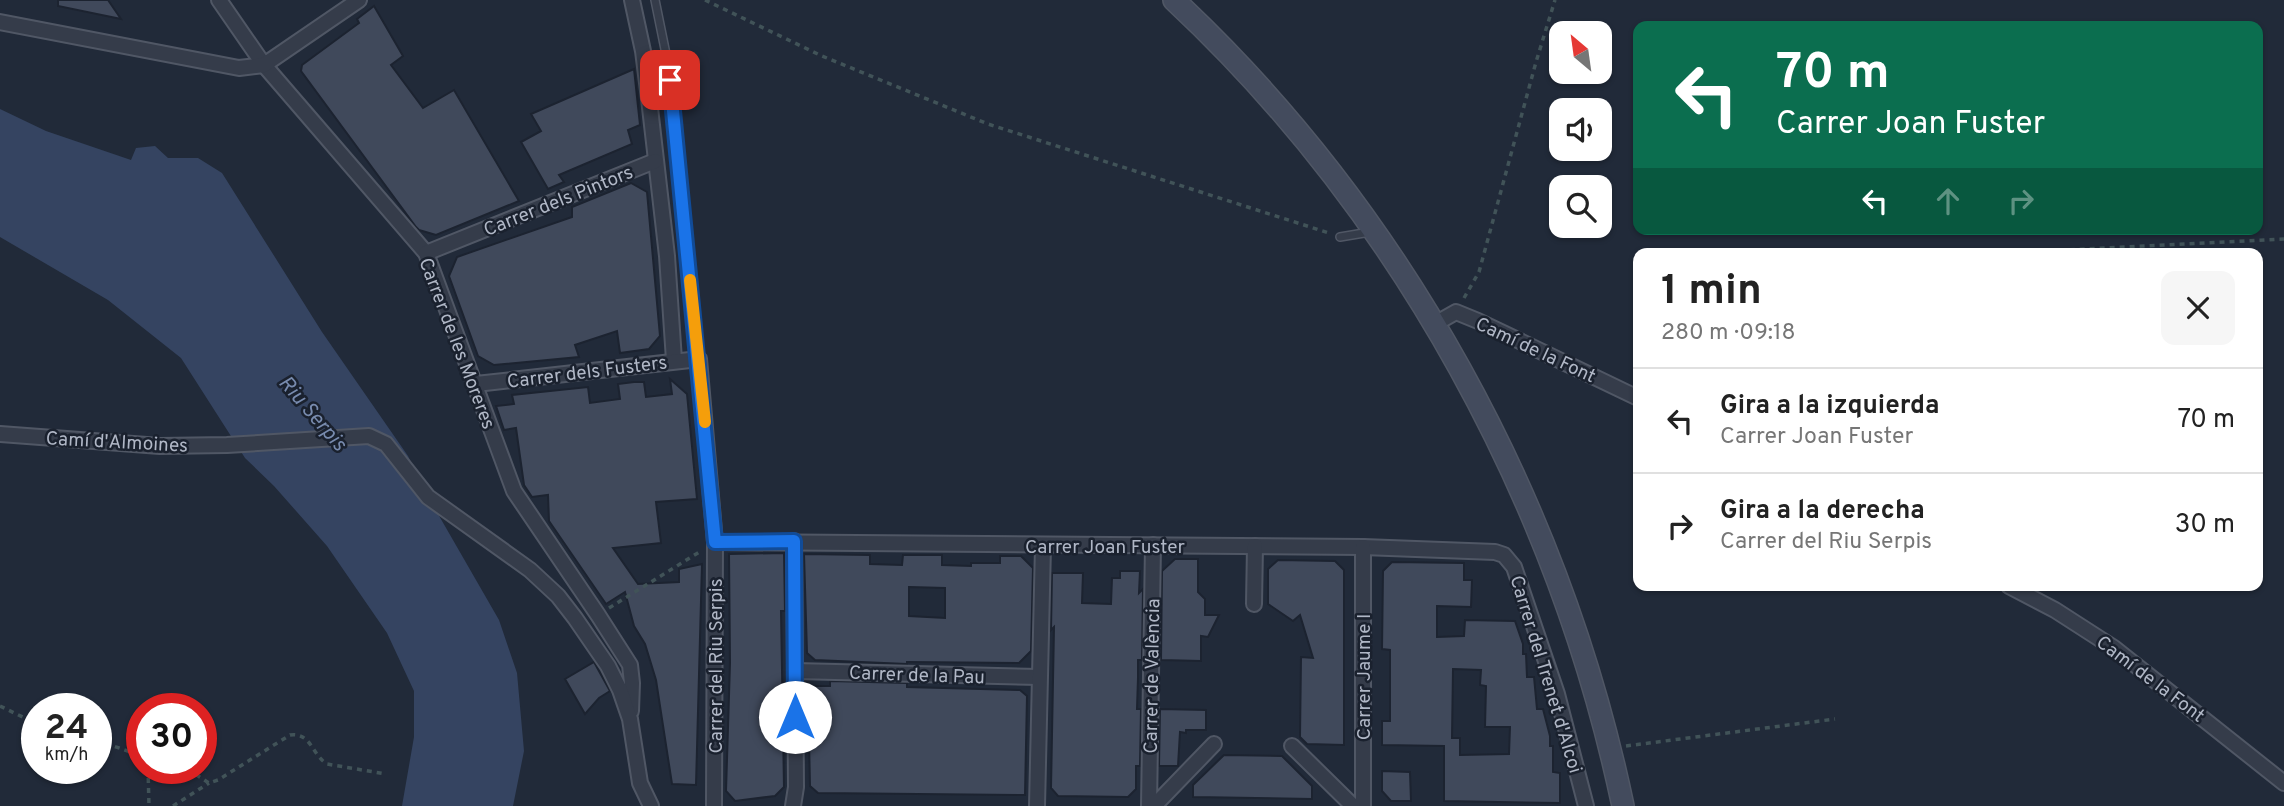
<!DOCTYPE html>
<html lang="es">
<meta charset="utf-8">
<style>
body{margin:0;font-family:Overpass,sans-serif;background:#f6f6f6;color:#222;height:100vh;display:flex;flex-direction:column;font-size:26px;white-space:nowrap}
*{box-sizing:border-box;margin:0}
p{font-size:23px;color:#767676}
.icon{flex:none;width:38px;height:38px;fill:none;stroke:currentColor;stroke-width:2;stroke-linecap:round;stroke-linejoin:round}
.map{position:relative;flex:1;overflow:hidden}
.panel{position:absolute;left:1633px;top:248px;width:630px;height:343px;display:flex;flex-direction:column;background:#fff;border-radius:14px;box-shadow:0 2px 5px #0004}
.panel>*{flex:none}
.hud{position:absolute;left:1633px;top:21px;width:630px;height:214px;border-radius:14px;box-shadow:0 2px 5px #0004;background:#0b6e4f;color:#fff;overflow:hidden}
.needle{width:46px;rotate:331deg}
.controls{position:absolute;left:1549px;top:21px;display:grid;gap:14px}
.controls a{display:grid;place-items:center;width:63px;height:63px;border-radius:14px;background:#fff;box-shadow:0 2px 5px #0004;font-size:35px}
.speed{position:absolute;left:21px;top:693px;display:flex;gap:14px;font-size:35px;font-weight:700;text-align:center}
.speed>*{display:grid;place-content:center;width:91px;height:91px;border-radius:50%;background:#fff;box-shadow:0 2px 5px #0004;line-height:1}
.speed small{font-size:18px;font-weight:400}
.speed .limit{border:10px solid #d22;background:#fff;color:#111}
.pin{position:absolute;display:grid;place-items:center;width:60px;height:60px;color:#fff;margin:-30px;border-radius:14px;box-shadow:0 4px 10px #0006}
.me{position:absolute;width:77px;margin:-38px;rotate:0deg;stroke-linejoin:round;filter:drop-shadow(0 0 5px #0008)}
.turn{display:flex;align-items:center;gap:24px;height:147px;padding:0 28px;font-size:32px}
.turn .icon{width:91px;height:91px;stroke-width:2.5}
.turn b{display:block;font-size:49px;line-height:60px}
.lanes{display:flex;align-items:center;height:66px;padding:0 28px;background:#0003;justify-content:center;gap:35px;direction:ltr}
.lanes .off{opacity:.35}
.round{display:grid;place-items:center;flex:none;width:74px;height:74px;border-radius:14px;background:#f6f6f6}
.headline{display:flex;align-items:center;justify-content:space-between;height:119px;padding:0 28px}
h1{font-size:42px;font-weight:700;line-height:52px}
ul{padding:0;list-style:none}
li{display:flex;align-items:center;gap:21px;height:105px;padding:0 28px;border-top:2px solid #e0e0e0}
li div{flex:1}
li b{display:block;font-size:26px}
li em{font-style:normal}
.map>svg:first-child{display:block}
.water{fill:#354461}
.building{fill:#40495b;stroke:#1c2330;stroke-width:2;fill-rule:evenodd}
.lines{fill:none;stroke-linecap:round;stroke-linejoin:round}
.lane-casing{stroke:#505765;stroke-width:10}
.street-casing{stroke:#505765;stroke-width:18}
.secondary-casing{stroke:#505765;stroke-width:24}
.path{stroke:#415358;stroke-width:3.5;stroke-dasharray:5 5;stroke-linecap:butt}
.lane{stroke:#353c4a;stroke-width:7}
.street{stroke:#353c4a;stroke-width:14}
.secondary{stroke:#434b5d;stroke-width:21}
.route-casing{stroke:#114b97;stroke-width:18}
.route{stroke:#1a73e8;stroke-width:12}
.slow{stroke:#f59e0b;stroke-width:12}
.labels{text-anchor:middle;stroke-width:5;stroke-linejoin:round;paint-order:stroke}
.street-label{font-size:19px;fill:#b0b7c6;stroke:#1a212e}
.water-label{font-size:21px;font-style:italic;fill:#788bae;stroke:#1a212e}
</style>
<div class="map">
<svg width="2284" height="806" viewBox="0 0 2284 806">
<rect width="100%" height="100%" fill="#212a39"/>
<polygon class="water" points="0,109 46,131 131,160 136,148 155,146 168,158 198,158 222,173 322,332 408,456 433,509 438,514 499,620 517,673 524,751 513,806 402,806 414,737 414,691 387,633 327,546 274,486 245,458 181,358 108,300 0,237"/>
<g class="building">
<polygon points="58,0 108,0 121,19 58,6"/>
<polygon points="374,6 403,56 391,65 423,108 454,90 519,201 436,235 419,230 416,227 301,71 302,65 359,23 357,19"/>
<polygon points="634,69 640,125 628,130 632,144 559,175 564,182 548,189 521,142 541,131 531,114"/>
<polygon points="631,183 647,192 660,336 649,349 620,353 617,331 575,345 579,357 494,365 478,356 449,276 457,257 572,217 572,207"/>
<polygon points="670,379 687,394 697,499 656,502 661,543 613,548 638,584 679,582 679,569 702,564 696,785 672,784 656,680 645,644 634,626 625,592 606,604 549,521 548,495 532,497 524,485 516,428 504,430 496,406 514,404 512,395 588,387 590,403 620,399 618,384 634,382 644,382 646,397 672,394"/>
<polygon points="784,553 785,611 781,611 784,787 775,796 735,801 726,791 730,663 729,554"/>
<path d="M804,554L870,555V564L902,565L903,555H942V565L971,566V563H1000V556H1021L1033,568L1031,651L1019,663L907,662V664L815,660L807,653ZM909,587L945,588V618L909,616Z"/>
<polygon points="1175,559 1198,559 1198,592 1205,599 1205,615 1219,615 1208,637 1201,636 1201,661 1161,660 1162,571"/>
<polygon points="1278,560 1335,561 1344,570 1344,745 1307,744 1300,737 1301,657 1313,658 1300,615 1293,621 1268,604 1268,569"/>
<path d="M1392,562L1464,563V580H1472L1471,607L1437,606V637L1464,636L1465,620L1515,621L1523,644V654H1526L1527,677H1534L1537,709H1543L1550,736V746H1553V772L1560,773V803L1444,801V746L1382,745V721H1390V650L1382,649L1383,571ZM1453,669L1481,670L1480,685L1486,686L1485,727H1510L1509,754L1460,755V738H1452Z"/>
<polygon points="1120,571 1140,571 1139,593 1143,589 1142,660 1138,660 1138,678 1137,709 1141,709 1140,766 1136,766 1136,789 1128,797 1058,796 1051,788 1054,627 1051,630 1052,573 1083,573 1082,603 1111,604 1112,578 1120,578"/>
<polygon points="594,662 610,691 599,698 585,714 565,679"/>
<polygon points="830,681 907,683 907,687 1020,690 1027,696 1025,795 818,793 810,786 808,693 816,686 830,686"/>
<polygon points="1160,709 1206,710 1206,730 1186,730 1186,733 1180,732 1178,766 1159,766"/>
<polygon points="1224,755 1282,756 1312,786 1312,799 1193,797 1193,785"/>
<polygon points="1382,771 1410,772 1411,801 1391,801 1382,791"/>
</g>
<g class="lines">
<g class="lane-casing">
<g id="lane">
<polyline points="655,0 668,64 699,359"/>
<polyline points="1340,237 1370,232"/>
</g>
</g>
<g class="street-casing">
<g id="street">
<polyline points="219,0 264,65 426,253 514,491 598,615 630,665 632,683 631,711"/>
<polyline points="632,0 643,51 649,99 667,256 674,360"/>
<polyline points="0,22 239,68 264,65 359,0"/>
<polyline points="426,253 655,161"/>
<polyline points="1433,325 1456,312 1478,321 1638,398"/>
<polyline points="476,384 699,359 715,542 714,806"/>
<polyline points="0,434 160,446 227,445 369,436 386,444 428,497 530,570 558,596 575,618 608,666 620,690 630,719 640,783 651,806"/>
<polyline points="715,542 1363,547 1495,552 1504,555 1514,567 1557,694 1586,806"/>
<polyline points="1363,547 1363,806"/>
<polyline points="2009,586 2055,610 2114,648 2284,783"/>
<polyline points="1254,604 1255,546"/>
<polyline points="795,671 1039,677"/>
<polyline points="1292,746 1353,806"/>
<polyline points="793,806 796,787 794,541"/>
<polyline points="1037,806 1043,546"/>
<polyline points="1149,806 1153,545"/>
<polyline points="1154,806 1214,744"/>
</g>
</g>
<g class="secondary-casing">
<path id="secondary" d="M1174,0C1402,213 1559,502 1623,806"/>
</g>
<g class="path">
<polyline points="705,0 822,56 988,124 1329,233"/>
<polyline points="2021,254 2022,252 2284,239"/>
<polyline points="1464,298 1479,272 1536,62 1555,0"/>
<polyline points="609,608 701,551"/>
<polyline points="0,706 37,724"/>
<polyline points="96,740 142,756"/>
<polyline points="1626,746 1835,719"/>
<polyline points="148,768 149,806"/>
<path d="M177,768L195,774L209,783L218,780L290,735C311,732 312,755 327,764L386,774"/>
<polyline points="173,806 209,783"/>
</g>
<use href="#lane" class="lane"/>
<use href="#street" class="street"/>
<use href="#secondary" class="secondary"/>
</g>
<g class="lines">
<g class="route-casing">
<polyline id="route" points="670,80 715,542 794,541 795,717"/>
</g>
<use href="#route" class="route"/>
<polyline class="slow" points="690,280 705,422"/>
</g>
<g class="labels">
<g class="street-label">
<text transform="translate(558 200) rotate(-22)" y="7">Carrer dels Pintors</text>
<text transform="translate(458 343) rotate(69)" y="7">Carrer de les Moreres</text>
<text transform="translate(1536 349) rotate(25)" y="7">Camí de la Font</text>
<text transform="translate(587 371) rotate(-7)" y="7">Carrer dels Fusters</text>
<text transform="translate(117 441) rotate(3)" y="7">Camí d'Almoines</text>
<text x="1105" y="553">Carrer Joan Fuster</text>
<text transform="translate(715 666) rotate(-90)" y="7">Carrer del Riu Serpis</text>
<text transform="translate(917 674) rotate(2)" y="7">Carrer de la Pau</text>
<text transform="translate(1547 674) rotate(73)" y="7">Carrer del Trenet d'Alcoi</text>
<text transform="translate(1151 676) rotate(-89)" y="7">Carrer de València</text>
<text transform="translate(1363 677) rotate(-90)" y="7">Carrer Jaume I</text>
<text transform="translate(2151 678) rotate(37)" y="7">Camí de la Font</text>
</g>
<g class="water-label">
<text transform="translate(313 413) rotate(49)" y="7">Riu Serpis</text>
</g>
</g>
</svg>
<div class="controls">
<a><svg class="needle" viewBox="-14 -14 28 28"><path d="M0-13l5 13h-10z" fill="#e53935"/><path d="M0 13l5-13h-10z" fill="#767676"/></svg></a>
<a><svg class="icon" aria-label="sound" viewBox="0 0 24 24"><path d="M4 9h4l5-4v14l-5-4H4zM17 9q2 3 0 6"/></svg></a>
<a><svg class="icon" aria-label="search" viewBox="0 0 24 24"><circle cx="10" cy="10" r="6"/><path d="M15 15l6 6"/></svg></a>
</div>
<div class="speed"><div>24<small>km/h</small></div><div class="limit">30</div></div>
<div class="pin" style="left:670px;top:80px;background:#d93025"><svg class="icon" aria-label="arrive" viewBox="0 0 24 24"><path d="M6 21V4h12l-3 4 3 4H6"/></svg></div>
<svg class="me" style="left:795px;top:717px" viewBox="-20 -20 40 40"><circle r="19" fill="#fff"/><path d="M0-13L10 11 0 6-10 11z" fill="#1a73e8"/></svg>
<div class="hud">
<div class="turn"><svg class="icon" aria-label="left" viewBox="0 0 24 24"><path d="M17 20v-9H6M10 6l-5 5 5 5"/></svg><div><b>70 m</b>Carrer Joan Fuster</div></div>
<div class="lanes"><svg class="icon" aria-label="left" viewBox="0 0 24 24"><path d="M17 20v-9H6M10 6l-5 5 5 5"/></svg><svg class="icon off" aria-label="ahead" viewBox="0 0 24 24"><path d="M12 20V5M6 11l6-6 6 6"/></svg><svg class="icon off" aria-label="right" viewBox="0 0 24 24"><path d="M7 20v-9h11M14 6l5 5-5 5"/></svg></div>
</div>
<section class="panel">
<div class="headline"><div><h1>1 min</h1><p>280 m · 09:18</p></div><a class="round"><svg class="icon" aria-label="close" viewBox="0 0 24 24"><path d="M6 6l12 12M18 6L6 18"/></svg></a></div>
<ul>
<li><svg class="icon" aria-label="left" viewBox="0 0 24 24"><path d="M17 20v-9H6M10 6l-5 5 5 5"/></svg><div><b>Gira a la izquierda</b><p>Carrer Joan Fuster</p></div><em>70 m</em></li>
<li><svg class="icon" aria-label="right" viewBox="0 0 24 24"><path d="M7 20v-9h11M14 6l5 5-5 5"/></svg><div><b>Gira a la derecha</b><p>Carrer del Riu Serpis</p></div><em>30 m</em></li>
</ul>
</section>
</div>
